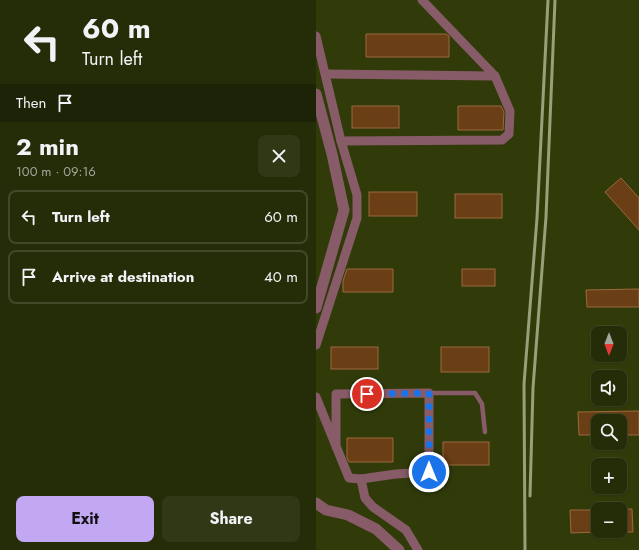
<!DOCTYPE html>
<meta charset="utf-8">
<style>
body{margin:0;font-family:Jost,sans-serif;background:#313816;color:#f1f3f6;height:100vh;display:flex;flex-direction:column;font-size:15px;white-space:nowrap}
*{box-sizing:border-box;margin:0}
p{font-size:13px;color:#a3a79c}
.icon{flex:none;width:22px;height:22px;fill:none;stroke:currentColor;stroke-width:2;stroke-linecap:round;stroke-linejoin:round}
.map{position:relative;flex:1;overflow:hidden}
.side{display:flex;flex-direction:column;background:#252c08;width:316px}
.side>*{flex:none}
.top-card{background:#252c08;color:#f1f3f6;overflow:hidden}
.needle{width:26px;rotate:180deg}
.buttons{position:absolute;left:275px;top:326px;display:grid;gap:8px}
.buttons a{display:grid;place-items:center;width:36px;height:36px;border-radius:8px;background:#252c08;box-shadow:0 1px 3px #0004,0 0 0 1px #424829;font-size:20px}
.pin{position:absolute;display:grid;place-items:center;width:34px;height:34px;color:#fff;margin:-17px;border:2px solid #fff;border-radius:50%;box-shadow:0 1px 4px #0007}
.me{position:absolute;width:44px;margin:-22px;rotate:0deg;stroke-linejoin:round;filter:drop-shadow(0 0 3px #0008)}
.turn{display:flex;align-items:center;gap:14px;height:84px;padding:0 16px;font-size:18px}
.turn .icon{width:52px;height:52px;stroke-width:2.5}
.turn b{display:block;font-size:28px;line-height:34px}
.then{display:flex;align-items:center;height:38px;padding:0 16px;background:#0003;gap:8px;font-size:15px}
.round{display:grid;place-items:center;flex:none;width:42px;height:42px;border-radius:8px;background:#313816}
.head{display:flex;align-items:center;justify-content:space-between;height:68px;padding:0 16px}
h1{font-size:24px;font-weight:700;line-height:30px}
.primary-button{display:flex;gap:8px;margin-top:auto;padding:8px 16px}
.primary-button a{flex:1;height:46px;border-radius:8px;background:#c2a8f2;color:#111;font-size:16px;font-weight:700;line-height:46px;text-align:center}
.primary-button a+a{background:#313816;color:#f1f3f6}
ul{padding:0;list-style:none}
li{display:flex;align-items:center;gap:12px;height:54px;margin:0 8px 6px;padding:0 8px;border:2px solid #424829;border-radius:8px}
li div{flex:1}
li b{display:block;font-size:15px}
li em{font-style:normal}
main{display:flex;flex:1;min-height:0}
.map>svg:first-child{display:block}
.building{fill:#6a3f15;stroke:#9b693e}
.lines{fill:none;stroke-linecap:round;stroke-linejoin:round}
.service{stroke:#885b68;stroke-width:4.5}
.minor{stroke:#885b68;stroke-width:9}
.tertiary{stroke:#885b68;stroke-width:11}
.rail{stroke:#97a179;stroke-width:3}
.route{stroke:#1a73e8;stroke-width:7;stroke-dasharray:0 12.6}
</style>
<main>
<section class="side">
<div class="top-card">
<div class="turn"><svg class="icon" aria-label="left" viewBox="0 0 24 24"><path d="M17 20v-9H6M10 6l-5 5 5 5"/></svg><div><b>60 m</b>Turn left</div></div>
<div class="then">Then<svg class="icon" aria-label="arrive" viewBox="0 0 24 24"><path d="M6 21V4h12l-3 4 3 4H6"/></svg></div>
</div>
<div class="head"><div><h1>2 min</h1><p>100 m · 09:16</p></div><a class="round"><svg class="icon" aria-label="close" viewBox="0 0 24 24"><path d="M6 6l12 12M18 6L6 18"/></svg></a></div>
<ul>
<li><svg class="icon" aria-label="left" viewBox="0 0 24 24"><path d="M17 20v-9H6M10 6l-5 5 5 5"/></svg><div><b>Turn left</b></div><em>60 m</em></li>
<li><svg class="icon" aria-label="arrive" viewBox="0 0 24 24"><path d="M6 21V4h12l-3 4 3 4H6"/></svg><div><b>Arrive at destination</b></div><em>40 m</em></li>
</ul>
<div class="primary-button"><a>Exit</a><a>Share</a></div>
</section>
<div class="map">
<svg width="323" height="550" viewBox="0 0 323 550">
<rect width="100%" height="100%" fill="#313b0a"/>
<g class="building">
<polygon points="50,34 130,34 133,36 133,57 50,57"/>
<rect x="36" y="106" width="47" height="22"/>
<polygon points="142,106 185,106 188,112 187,130 142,130"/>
<polygon points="305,178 323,198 323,230 289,192"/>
<rect x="53" y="192" width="48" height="24"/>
<rect x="139" y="194" width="47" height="24"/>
<polygon points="31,269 77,269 77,292 27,292 27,281"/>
<rect x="146" y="269" width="33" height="17"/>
<polygon points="323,289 323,307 271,307 270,290"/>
<rect x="15" y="347" width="47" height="22"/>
<rect x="125" y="347" width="48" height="25"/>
<polygon points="323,411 323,435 304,435 304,421 282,421 282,435 263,435 262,412"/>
<polygon points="31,438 77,438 77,462 33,462 31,458"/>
<rect x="127" y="442" width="46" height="23"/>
<polygon points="304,509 316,509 317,532 304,532"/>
<polygon points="254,510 282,510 282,532 255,533"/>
</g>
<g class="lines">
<polyline class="service" points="113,393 159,393 166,404 169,432"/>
<g class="minor">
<polyline points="0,36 25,141 41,195 41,218 0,345"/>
<polyline points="10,74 179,76"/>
<polyline points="25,141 186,140 193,134 194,111 179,76 106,0"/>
<polyline points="0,397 33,478 45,479 80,474 113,472 113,393 20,394 20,447"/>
<polyline points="45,479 49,498 57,507 90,530 102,550"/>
</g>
<g class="tertiary">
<polyline points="0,94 16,154 28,210 0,308"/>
<polyline points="0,503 10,510 32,515 60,529 83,550"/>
</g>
<g class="rail">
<polyline points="214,496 217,388 230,217 239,0"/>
<polyline points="209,550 208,384 221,218 232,0"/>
</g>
</g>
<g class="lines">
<polyline class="route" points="51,394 113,393 113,472"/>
</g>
</svg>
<div class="buttons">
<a><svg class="needle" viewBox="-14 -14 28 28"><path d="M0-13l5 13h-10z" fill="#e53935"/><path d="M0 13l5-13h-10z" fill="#a3a79c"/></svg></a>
<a><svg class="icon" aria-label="sound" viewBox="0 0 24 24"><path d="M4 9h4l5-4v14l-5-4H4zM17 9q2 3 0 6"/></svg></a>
<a><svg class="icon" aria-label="search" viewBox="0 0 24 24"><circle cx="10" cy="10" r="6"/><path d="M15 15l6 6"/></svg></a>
<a>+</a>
<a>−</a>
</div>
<div class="pin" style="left:51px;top:394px;background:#d93025"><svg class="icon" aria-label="arrive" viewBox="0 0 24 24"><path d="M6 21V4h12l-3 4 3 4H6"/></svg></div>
<svg class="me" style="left:113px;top:472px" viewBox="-20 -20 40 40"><circle r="17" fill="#1a73e8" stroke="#fff" stroke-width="3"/><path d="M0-11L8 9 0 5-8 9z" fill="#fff"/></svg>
</div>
</main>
